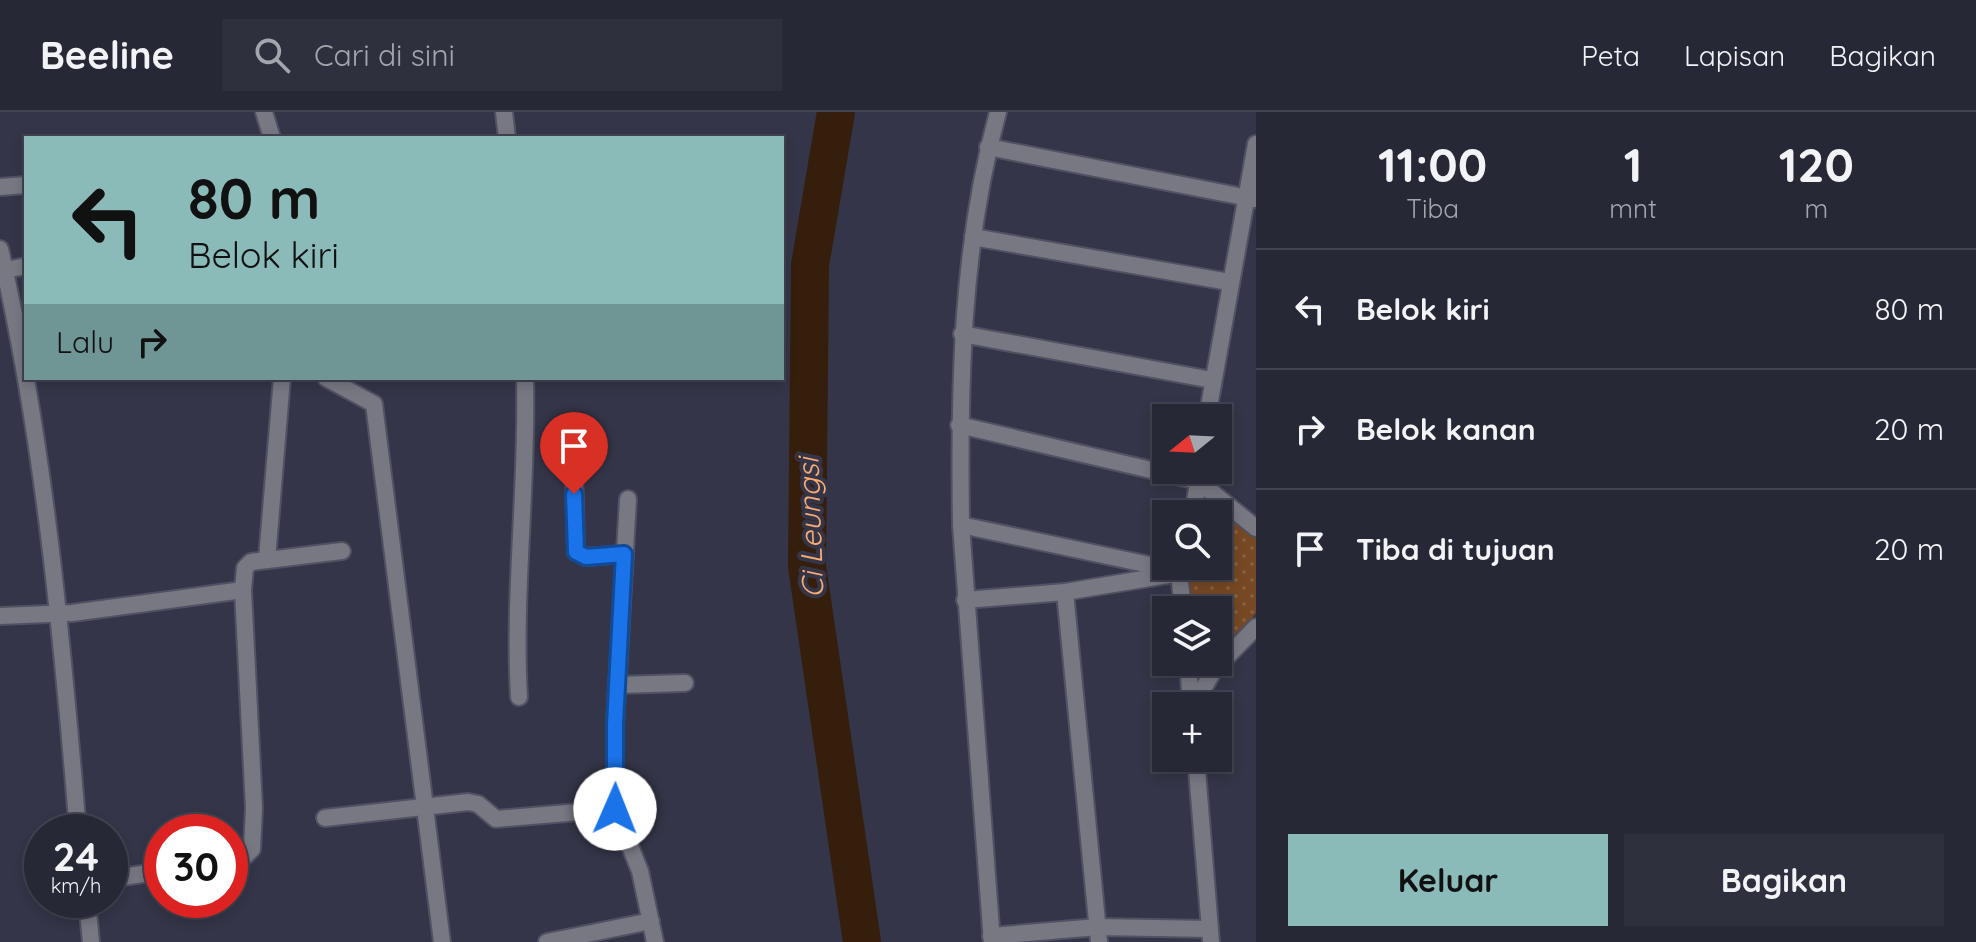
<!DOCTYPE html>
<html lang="id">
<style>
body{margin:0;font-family:Quicksand,sans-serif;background:#2f303e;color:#f1f3f6;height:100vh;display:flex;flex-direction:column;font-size:30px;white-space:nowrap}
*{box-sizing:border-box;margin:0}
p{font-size:26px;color:#a4a6ad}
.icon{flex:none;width:44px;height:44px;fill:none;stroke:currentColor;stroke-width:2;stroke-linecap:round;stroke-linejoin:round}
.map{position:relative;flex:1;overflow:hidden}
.drawer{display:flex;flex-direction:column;background:#272836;width:720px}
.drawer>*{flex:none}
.banner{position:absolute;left:24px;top:24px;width:760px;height:244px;border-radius:0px;box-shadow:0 4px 12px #0003,0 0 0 2px #434451;background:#8bbbb9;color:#111;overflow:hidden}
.needle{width:52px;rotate:252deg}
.fabs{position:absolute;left:1152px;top:292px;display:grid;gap:16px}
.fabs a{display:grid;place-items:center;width:80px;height:80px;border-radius:0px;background:#272836;box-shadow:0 4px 12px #0003,0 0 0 2px #434451;font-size:40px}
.speed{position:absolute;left:24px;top:702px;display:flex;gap:16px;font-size:40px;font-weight:700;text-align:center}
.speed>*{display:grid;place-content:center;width:104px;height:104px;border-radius:50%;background:#272836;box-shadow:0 4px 12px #0003,0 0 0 2px #434451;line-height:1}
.speed small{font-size:20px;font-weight:400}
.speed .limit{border:12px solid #d22;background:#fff;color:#111}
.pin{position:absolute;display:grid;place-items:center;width:68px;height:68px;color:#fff;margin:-82px -34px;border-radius:50% 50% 50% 0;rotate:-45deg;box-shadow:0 0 8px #0007}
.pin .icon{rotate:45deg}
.me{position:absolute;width:88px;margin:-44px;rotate:1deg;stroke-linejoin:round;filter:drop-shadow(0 0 6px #0008)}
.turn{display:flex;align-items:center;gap:28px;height:168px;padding:0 32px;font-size:36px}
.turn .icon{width:104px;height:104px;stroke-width:2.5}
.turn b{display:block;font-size:56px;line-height:68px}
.then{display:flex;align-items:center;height:76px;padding:0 32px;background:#0003;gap:16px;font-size:30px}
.eta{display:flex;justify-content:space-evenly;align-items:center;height:136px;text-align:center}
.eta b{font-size:48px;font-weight:700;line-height:56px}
.action{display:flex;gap:16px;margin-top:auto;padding:16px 32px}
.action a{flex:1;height:92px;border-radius:0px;background:#8bbbb9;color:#111;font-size:32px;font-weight:700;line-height:92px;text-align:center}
.action a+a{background:#2f303e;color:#f1f3f6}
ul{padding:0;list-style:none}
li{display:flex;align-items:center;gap:24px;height:120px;padding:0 32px;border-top:2px solid #434451}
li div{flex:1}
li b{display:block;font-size:30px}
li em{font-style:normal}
header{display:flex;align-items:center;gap:48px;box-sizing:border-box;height:112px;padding:0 40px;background:#272836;border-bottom:2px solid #434451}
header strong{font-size:38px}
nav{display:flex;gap:44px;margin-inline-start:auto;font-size:28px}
.search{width:560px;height:72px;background:#2f303e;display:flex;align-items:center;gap:20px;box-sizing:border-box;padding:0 28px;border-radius:0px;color:#a4a6ad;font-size:30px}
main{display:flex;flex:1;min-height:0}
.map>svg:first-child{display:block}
.green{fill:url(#green-dots)}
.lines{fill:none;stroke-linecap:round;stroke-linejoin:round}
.river{stroke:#361e0c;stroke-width:38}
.minor-casing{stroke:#505163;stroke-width:20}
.tertiary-casing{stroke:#505163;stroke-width:20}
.minor{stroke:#777882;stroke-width:16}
.tertiary{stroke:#777882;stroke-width:16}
.route-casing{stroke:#114b97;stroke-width:20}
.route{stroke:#1a73e8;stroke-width:14}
.labels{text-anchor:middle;stroke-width:8;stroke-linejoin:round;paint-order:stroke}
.water-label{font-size:30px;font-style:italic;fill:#faab71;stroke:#343548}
</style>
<header>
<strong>Beeline</strong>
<div class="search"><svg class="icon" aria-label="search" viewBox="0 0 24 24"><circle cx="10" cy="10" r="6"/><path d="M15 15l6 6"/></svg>Cari di sini</div>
<nav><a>Peta</a><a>Lapisan</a><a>Bagikan</a></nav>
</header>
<main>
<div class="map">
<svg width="1256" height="830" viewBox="0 0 1256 830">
<defs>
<pattern id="green-dots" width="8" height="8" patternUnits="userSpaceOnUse" patternTransform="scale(2)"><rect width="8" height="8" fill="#764824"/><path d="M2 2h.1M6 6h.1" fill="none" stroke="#886143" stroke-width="1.8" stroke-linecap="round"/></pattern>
</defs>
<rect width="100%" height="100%" fill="#343548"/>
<polygon class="green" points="1194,362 1256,421 1256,501 1226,538 1218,533 1218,498 1175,498 1178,454 1218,454 1218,402 1187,402"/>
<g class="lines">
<polyline class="river" points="836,0 810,153 807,454 862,830"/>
<g class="minor-casing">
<g id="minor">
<polyline points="264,0 272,26"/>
<polyline points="504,0 507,26"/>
<path d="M998,0C961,135 959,274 961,413L1183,460"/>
<polyline points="988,35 1254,87"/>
<polyline points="0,75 26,73"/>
<polyline points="973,125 1229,170"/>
<path d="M0,137C44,329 62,524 78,720"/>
<polyline points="5,158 26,154"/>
<polyline points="962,222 1212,268"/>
<polyline points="326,266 374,292 442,830"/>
<polyline points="1207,306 1256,32"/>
<polyline points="959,313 1198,369 1256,416"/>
<polyline points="574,356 576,440 586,445 624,442"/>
<polyline points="628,387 615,612 615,697 640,759 655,830"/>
<polyline points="1193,402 1200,358"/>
<polyline points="961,413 992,830"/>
<polyline points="267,447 282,266"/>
<polyline points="1065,480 1099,830"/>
<polyline points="965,488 1065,480 1174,462"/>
<polyline points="1183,498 1179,461 1184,455"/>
<polyline points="0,504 72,501 243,478 245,456 251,450 342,439"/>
<polyline points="1188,550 1191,594"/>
<polyline points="617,573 685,571"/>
<path d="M519,585C513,479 528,373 525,266"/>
<polyline points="325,706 468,690 478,692 496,707 615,697"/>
<polyline points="230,748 243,746 252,737 254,696 243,478"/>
<polyline points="110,767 162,759"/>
<polyline points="87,788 91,830"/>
<polyline points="991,824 1098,815 1210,817"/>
<polyline points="547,830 651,809"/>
</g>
</g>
<g class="tertiary-casing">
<g id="tertiary">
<polyline points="1193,594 1214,558 1256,515"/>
<polyline points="1196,646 1211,830"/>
</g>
</g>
<use href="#minor" class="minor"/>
<use href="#tertiary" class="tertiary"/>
</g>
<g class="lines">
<g class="route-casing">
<polyline id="route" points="574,382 576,440 586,445 624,442 615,612 615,697"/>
</g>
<use href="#route" class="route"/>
</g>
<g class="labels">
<g class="water-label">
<text transform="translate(811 416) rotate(-92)" y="10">Ci Leungsi</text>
</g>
</g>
</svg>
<div class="fabs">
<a><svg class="needle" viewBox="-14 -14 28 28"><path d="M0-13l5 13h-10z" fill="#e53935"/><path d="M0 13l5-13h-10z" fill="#a4a6ad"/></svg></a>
<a><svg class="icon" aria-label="search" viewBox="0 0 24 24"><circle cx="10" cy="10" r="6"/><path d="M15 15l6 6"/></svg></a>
<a><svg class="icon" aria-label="layers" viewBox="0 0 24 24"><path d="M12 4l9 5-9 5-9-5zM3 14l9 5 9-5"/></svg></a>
<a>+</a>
</div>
<div class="speed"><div>24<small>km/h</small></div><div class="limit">30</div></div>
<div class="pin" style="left:574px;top:382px;background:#d93025"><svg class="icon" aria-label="arrive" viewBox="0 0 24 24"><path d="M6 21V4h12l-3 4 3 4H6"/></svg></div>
<svg class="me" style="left:615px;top:697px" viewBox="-20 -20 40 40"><circle r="19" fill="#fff"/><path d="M0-13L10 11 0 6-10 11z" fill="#1a73e8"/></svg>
<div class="banner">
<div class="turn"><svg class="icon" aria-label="left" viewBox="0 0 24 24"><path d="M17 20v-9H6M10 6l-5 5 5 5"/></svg><div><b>80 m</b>Belok kiri</div></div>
<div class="then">Lalu<svg class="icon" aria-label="right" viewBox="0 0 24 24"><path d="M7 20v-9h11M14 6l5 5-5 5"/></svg></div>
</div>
</div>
<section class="drawer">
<div class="eta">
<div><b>11:00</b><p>Tiba</p></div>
<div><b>1</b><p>mnt</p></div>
<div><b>120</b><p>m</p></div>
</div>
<ul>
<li><svg class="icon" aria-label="left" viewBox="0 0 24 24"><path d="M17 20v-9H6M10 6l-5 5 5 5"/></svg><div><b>Belok kiri</b></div><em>80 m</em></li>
<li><svg class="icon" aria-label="right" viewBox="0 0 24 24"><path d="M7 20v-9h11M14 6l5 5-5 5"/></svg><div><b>Belok kanan</b></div><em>20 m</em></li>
<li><svg class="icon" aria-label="arrive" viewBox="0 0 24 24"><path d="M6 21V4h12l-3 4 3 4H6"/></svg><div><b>Tiba di tujuan</b></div><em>20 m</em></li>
</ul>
<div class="action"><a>Keluar</a><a>Bagikan</a></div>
</section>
</main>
